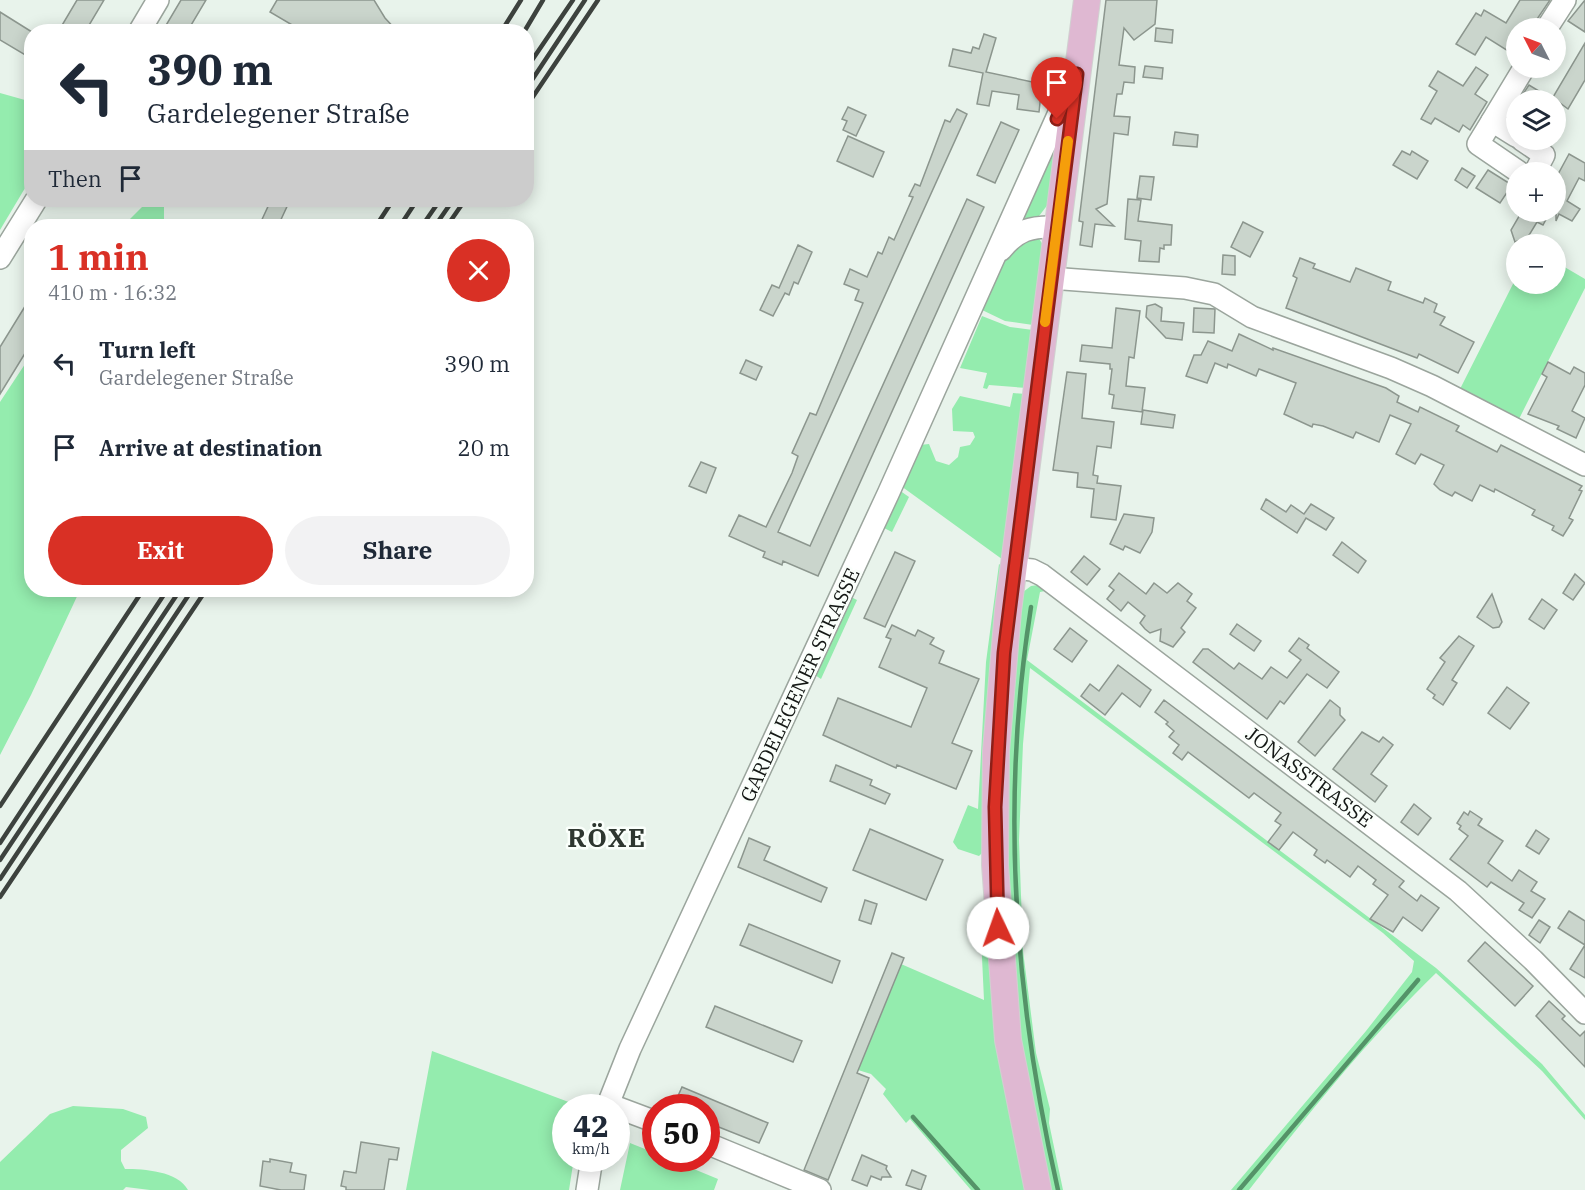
<!DOCTYPE html>
<meta charset="utf-8">
<style>
body{margin:0;font-family:"IBM Plex Serif",serif;background:#f2f2f3;color:#1f2937;height:100vh;display:flex;flex-direction:column;font-size:22px;white-space:nowrap}
*{box-sizing:border-box;margin:0}
p{font-size:20px;color:#747a83}
.icon{flex:none;width:33px;height:33px;fill:none;stroke:currentColor;stroke-width:2;stroke-linecap:round;stroke-linejoin:round}
.map{position:relative;flex:1;overflow:hidden}
.panel{position:absolute;left:24px;top:219px;width:510px;height:378px;display:flex;flex-direction:column;background:#fff;border-radius:24px;box-shadow:0 3px 15px #0003}
.panel>*{flex:none}
.guide{position:absolute;left:24px;top:24px;width:510px;height:183px;border-radius:24px;box-shadow:0 3px 15px #0003;background:#fff;color:#1f2937;overflow:hidden}
.needle{width:39px;rotate:312deg}
.tools{position:absolute;left:1506px;top:18px;display:grid;gap:12px}
.tools a{display:grid;place-items:center;width:60px;height:60px;border-radius:50%;background:#fff;box-shadow:0 3px 15px #0003;font-size:30px}
.speed{position:absolute;left:552px;top:1094px;display:flex;gap:12px;font-size:30px;font-weight:700;text-align:center}
.speed>*{display:grid;place-content:center;width:78px;height:78px;border-radius:50%;background:#fff;box-shadow:0 3px 15px #0003;line-height:1}
.speed small{font-size:15px;font-weight:400}
.speed .limit{border:9px solid #d22;background:#fff;color:#111}
.pin{position:absolute;display:grid;place-items:center;width:51px;height:51px;color:#fff;margin:-62px -26px;border-radius:50% 50% 50% 0;rotate:-45deg;box-shadow:0 0 6px #0007}
.pin .icon{rotate:45deg}
.me{position:absolute;width:66px;margin:-33px;rotate:357deg;stroke-linejoin:round;filter:drop-shadow(0 0 4px #0008)}
.turn{display:flex;align-items:center;gap:21px;height:126px;padding:0 24px;font-size:27px}
.turn .icon{width:78px;height:78px;stroke-width:2.5}
.turn b{display:block;font-size:42px;line-height:51px}
.then{display:flex;align-items:center;height:57px;padding:0 24px;background:#0003;gap:12px;font-size:22px}
.round{display:grid;place-items:center;flex:none;width:63px;height:63px;border-radius:32px;background:#f2f2f3}
.headline{display:flex;align-items:center;justify-content:space-between;height:102px;padding:0 24px}
h1{font-size:36px;font-weight:800;line-height:45px;color:#d93025}
.cta{display:flex;gap:12px;margin-top:auto;padding:12px 24px}
.cta a{flex:1;height:69px;border-radius:36px;background:#d93025;color:#fff;font-size:24px;font-weight:800;line-height:69px;text-align:center}
.cta a+a{background:#f2f2f3;color:#1f2937}
ul{padding:0;list-style:none}
li{display:flex;align-items:center;gap:18px;height:84px;padding:0 24px}
li div{flex:1}
li b{display:block;font-size:22px}
li em{font-style:normal}
.map>svg:first-child{display:block}
.green{fill:#94ecae}
.lines{fill:none;stroke-linecap:round;stroke-linejoin:round}
.stream{stroke:#549368;stroke-width:4.5}
.building{fill:#cad5cc;stroke:#8c968e;stroke-width:1.5}
.minor-casing{stroke:#9ba59d;stroke-width:24}
.major-casing{stroke:#d0d1d0;stroke-width:28}
.minor{stroke:#fff;stroke-width:21}
.major{stroke:#dfb8d2;stroke-width:26}
.rail{stroke:#3d423e;stroke-width:4.5}
.route-casing{stroke:#8d1f18;stroke-width:15}
.route{stroke:#d93025;stroke-width:10}
.slow{stroke:#f59e0b;stroke-width:10}
.labels{text-anchor:middle;stroke-width:5;stroke-linejoin:round;paint-order:stroke}
.street-label{font-size:20px;fill:#141815;stroke:#fafffb}
.district-label{font-size:26px;font-weight:bold;letter-spacing:1.5px;fill:#2e3730;stroke:#fafffb}
</style>
<div class="map">
<svg width="1585" height="1190" viewBox="0 0 1585 1190">
<rect width="100%" height="100%" fill="#e8f3eb"/>
<g class="green">
<polygon points="0,93 32,102 31,178 0,230"/>
<polygon points="1054,148 1049,203 1039,216 1017,226"/>
<polygon points="149,200 160,200 164,203 164,226 123,226"/>
<path d="M1038,237L1043,245L1033,325L1005,321L980,309C995,280 1003,245 1038,237Z"/>
<polygon points="1556,262 1585,279 1585,288 1519,419 1460,389 1516,278 1516,284 1556,284"/>
<polygon points="982,316 1010,327 1033,330 1027,388 989,385 987,389 983,388 987,373 960,368"/>
<polygon points="31,355 32,590 80,590 31,695 0,755 0,402"/>
<polygon points="1013,393 1026,394 1006,562 901,486 920,445 929,444 936,461 949,465 958,457 960,447 970,445 975,437 973,432 953,431 952,409 960,396 1010,407"/>
<polygon points="899,490 909,497 892,532 882,527"/>
<polygon points="999,564 1004,568 983,852 979,856 958,849 953,842 968,805 978,809 986,662"/>
<path d="M1038,585L1046,586L1045,591L1040,592L1027,660L1436,968L1542,1064L1585,1115V1120L1542,1071L1436,973C1368,1039 1307,1115 1249,1190H1231L1366,1031L1412,972L1414,961L1383,933L1030,668L1023,744L1019,840L1023,951L1036,1053L1050,1109L1049,1123L1063,1190H1049C1040,1146 1028,1101 1022,1056C1001,902 1003,746 1023,592L1031,586Z"/>
<polygon points="849,596 857,600 821,679 815,675"/>
<polygon points="981,936 991,937 1028,1190 971,1190 910,1119 906,1123 883,1094 886,1089 871,1074 858,1070 901,964 984,1000"/>
<polygon points="432,1051 582,1107 566,1107 566,1158 574,1158 569,1190 406,1190"/>
<path d="M73,1106L123,1109L146,1117L148,1128L121,1150V1161L125,1169C144,1169 178,1171 188,1190H150L126,1187L123,1190H0V1162L50,1114Z"/>
<polygon points="630,1143 655,1153 656,1158 667,1158 718,1179 714,1190 620,1190"/>
</g>
<g class="lines">
<g class="stream">
<path d="M1031,607C1000,803 1014,998 1058,1190"/>
<polyline points="913,1117 978,1190"/>
<polyline points="1239,1190 1418,980"/>
</g>
</g>
<g class="building">
<polygon points="77,0 104,0 85,32 58,32"/>
<polygon points="181,0 206,0 187,32 162,32"/>
<polygon points="277,0 374,0 385,18 398,32 304,32 270,12"/>
<polygon points="1106,0 1157,0 1155,24 1134,40 1124,28 1119,65 1135,67 1134,83 1124,82 1122,94 1117,94 1114,116 1130,117 1128,135 1114,133 1107,204 1096,209 1114,226 1095,224 1092,247 1080,245 1083,222 1079,221"/>
<polygon points="1520,0 1550,0 1531,28 1516,28 1516,56 1486,37 1475,55 1456,44 1476,13 1481,16 1484,10 1506,23"/>
<polygon points="1585,0 1585,32 1568,21"/>
<polygon points="0,12 32,32 32,59 0,40"/>
<polygon points="1156,28 1173,30 1172,43 1155,41"/>
<polygon points="984,34 996,38 986,72 1042,84 1039,112 1017,109 1019,95 992,91 989,106 977,104 983,73 949,66 953,49 971,53 973,47 979,49"/>
<polygon points="1585,43 1585,80 1568,109 1556,100 1519,100 1529,85 1552,99"/>
<polygon points="1145,66 1163,68 1162,79 1143,77"/>
<polygon points="1476,67 1488,75 1475,94 1487,102 1470,130 1463,125 1459,132 1435,118 1431,124 1421,119 1437,91 1429,86 1438,71 1463,86"/>
<polygon points="848,107 866,115 856,136 843,130 847,121 842,119"/>
<polygon points="957,109 967,114 778,532 810,546 967,199 984,207 818,576 783,561 782,565 763,557 765,552 729,536 739,515 766,527 792,473 798,456 792,453 810,413 816,415 863,303 855,300 859,290 844,284 850,269 867,277 878,252 882,254 889,237 894,240 913,197 909,196 915,184 920,186 945,120 950,122"/>
<polygon points="1001,122 1019,130 995,183 977,175"/>
<polygon points="1175,132 1198,135 1197,147 1173,145"/>
<polygon points="848,136 884,152 873,177 837,161"/>
<polygon points="1402,151 1410,155 1412,151 1428,161 1417,179 1393,165"/>
<polygon points="1569,154 1585,163 1585,181 1579,178 1567,201 1580,209 1572,221 1559,214 1556,221 1556,178"/>
<polygon points="1462,168 1475,176 1467,188 1455,180"/>
<polygon points="1488,170 1512,185 1500,203 1476,188"/>
<polygon points="1140,176 1154,177 1151,200 1137,198"/>
<polygon points="1128,199 1141,200 1138,221 1172,225 1171,245 1164,245 1164,249 1160,248 1159,262 1139,261 1141,241 1125,239"/>
<polygon points="271,200 290,200 278,226 259,226"/>
<polygon points="1518,212 1550,212 1543,225 1537,222 1528,237 1515,242 1511,230 1521,213"/>
<polygon points="1243,222 1263,232 1250,257 1231,247"/>
<polygon points="798,245 812,252 798,284 794,282 789,295 785,293 773,316 760,310 772,285 779,288"/>
<polygon points="1223,255 1235,256 1235,275 1222,274"/>
<polygon points="1300,258 1315,264 1313,268 1350,282 1356,268 1391,282 1388,290 1423,303 1425,298 1437,304 1434,312 1445,317 1440,325 1474,342 1458,373 1419,354 1417,358 1286,308 1297,278 1293,276"/>
<polygon points="32,295 32,342 0,394 0,347"/>
<polygon points="1155,304 1162,308 1161,321 1184,323 1182,340 1166,338 1146,317 1147,306"/>
<polygon points="1116,308 1140,311 1134,358 1129,357 1126,386 1145,388 1142,412 1112,408 1114,395 1109,394 1112,369 1110,369 1110,364 1080,361 1082,345 1112,348"/>
<polygon points="1194,308 1215,309 1214,333 1193,332"/>
<polygon points="1239,334 1273,350 1273,348 1386,388 1399,396 1397,402 1418,412 1420,407 1459,426 1456,431 1497,452 1501,445 1582,486 1579,490 1582,491 1569,518 1573,520 1563,536 1552,530 1554,526 1532,515 1535,510 1495,489 1494,492 1480,485 1472,501 1455,492 1452,496 1440,490 1434,484 1444,465 1421,454 1415,464 1396,454 1411,424 1390,415 1379,442 1356,432 1353,438 1323,426 1313,424 1312,427 1284,414 1296,383 1259,369 1256,376 1228,364 1227,368 1215,363 1207,383 1186,376 1194,355 1201,355 1208,341 1232,351"/>
<polygon points="746,360 762,367 756,380 740,373"/>
<polygon points="1548,362 1570,374 1574,367 1585,373 1585,385 1572,411 1585,418 1576,438 1557,429 1559,426 1528,414 1547,377 1542,374"/>
<polygon points="1067,372 1086,374 1082,418 1114,422 1111,448 1097,446 1093,475 1098,476 1097,483 1121,486 1116,520 1091,517 1094,489 1077,487 1078,473 1053,470"/>
<polygon points="1143,410 1175,415 1173,428 1141,424"/>
<polygon points="701,462 716,468 706,493 689,486"/>
<polygon points="1266,499 1286,512 1291,505 1304,514 1311,504 1334,518 1326,530 1306,518 1297,533 1261,509"/>
<polygon points="1124,514 1154,518 1152,532 1140,553 1125,546 1123,550 1110,544"/>
<polygon points="1342,542 1366,561 1358,573 1333,555"/>
<polygon points="895,552 915,561 885,627 864,618"/>
<polygon points="1084,556 1100,569 1087,585 1071,572"/>
<polygon points="1119,573 1146,594 1154,583 1167,593 1178,583 1192,594 1187,601 1196,608 1181,628 1185,632 1173,647 1160,641 1161,629 1150,633 1145,629 1140,623 1145,616 1128,602 1121,611 1107,599 1114,590 1109,586"/>
<polygon points="1575,574 1585,583 1573,600 1563,593"/>
<polygon points="1492,594 1502,622 1499,627 1493,628 1477,617"/>
<polygon points="1542,599 1557,610 1544,629 1529,619"/>
<polygon points="1237,624 1261,641 1254,651 1230,634"/>
<polygon points="892,625 915,636 918,630 934,638 930,644 944,651 939,663 979,679 952,743 972,751 956,789 897,765 896,768 823,735 838,698 911,727 927,688 879,667 891,639 886,637"/>
<polygon points="1070,628 1087,641 1072,662 1054,649"/>
<polygon points="1459,636 1474,646 1452,680 1457,683 1443,705 1433,698 1435,695 1427,689 1445,662 1440,658"/>
<polygon points="1299,638 1309,645 1307,648 1339,672 1327,688 1307,674 1284,704 1280,701 1267,719 1193,662 1203,649 1208,649 1234,669 1239,663 1262,679 1271,667 1287,678 1301,660 1289,651"/>
<polygon points="1118,665 1151,690 1140,707 1122,693 1105,715 1081,696 1090,684 1099,691"/>
<polygon points="1507,687 1529,703 1510,729 1488,713"/>
<polygon points="1164,700 1404,881 1399,887 1417,901 1421,895 1439,908 1422,931 1403,917 1393,932 1370,919 1388,895 1373,884 1376,880 1358,866 1350,877 1327,860 1325,863 1314,855 1317,850 1293,832 1279,850 1268,842 1281,825 1275,821 1281,813 1254,793 1249,798 1188,752 1182,760 1173,753 1179,745 1169,737 1174,731 1166,724 1168,722 1155,712"/>
<polygon points="1330,700 1340,708 1340,715 1345,720 1315,756 1298,742"/>
<polygon points="1362,732 1379,742 1383,737 1393,745 1371,774 1387,786 1375,802 1333,769"/>
<polygon points="836,765 872,780 870,785 890,794 885,804 830,781"/>
<polygon points="1414,804 1431,818 1418,835 1401,822"/>
<polygon points="1470,811 1482,819 1478,825 1503,841 1488,863 1512,881 1519,870 1537,882 1531,891 1545,899 1532,918 1519,910 1524,903 1491,882 1487,887 1450,859 1468,836 1459,829 1461,826 1457,823 1464,812 1468,815"/>
<polygon points="870,829 943,860 926,900 853,870"/>
<polygon points="1536,830 1549,839 1539,854 1526,846"/>
<polygon points="749,838 770,847 764,860 827,888 821,902 738,867"/>
<polygon points="865,900 877,904 871,924 859,920"/>
<polygon points="1569,911 1585,921 1585,945 1558,928"/>
<polygon points="1539,920 1550,927 1540,943 1529,935"/>
<polygon points="749,924 840,961 832,983 740,945"/>
<polygon points="1485,942 1533,986 1515,1006 1468,961"/>
<polygon points="1585,945 1585,978 1570,969"/>
<polygon points="892,953 904,958 857,1073 869,1078 828,1180 804,1170"/>
<polygon points="1549,1001 1565,1016 1562,1019 1580,1036 1585,1031 1585,1067 1536,1016"/>
<polygon points="715,1006 802,1041 793,1062 706,1027"/>
<polygon points="682,1087 768,1123 759,1143 706,1122 706,1107 673,1107"/>
<polygon points="361,1142 399,1148 397,1160 389,1159 384,1190 346,1190 346,1187 341,1186 344,1171 356,1173"/>
<polygon points="862,1155 887,1166 886,1169 891,1177 882,1177 881,1180 871,1176 867,1186 852,1180"/>
<polygon points="270,1159 292,1163 290,1172 306,1175 304,1190 281,1190 260,1186 263,1161 270,1162"/>
<polygon points="912,1170 926,1176 921,1190 906,1185"/>
</g>
<g class="lines">
<g class="minor-casing">
<g id="minor">
<polyline points="1547,28 1565,0"/>
<polyline points="139,32 158,0"/>
<polyline points="1492,121 1524,68"/>
<polyline points="1516,136 1492,121 1478,144 1519,172"/>
<polyline points="1522,140 1544,155 1535,172"/>
<path d="M1001,250C1017,230 1031,226 1056,227"/>
<polyline points="0,258 36,200"/>
<polyline points="1050,278 1185,288 1214,294 1252,317 1391,368 1432,386 1585,465"/>
<polyline points="1014,568 1032,570 1042,575 1458,891 1533,960 1585,1013"/>
<polyline points="608,1104 656,1122"/>
<polyline points="607,1107 630,1049 888,494 1071,86"/>
<polyline points="706,1143 820,1190"/>
<polyline points="587,1190 592,1158"/>
</g>
</g>
<g class="major-casing">
<polyline id="major" points="1038,1190 1008,1040 995,865 996,751 1008,611 1087,0"/>
</g>
<use href="#minor" class="minor"/>
<use href="#major" class="major"/>
<g class="rail">
<polyline points="501,32 521,0"/>
<polyline points="524,32 543,0"/>
<polyline points="526,69 573,0"/>
<polyline points="526,89 585,0"/>
<polyline points="526,107 598,0"/>
<polyline points="376,226 393,200"/>
<polyline points="400,226 417,200"/>
<polyline points="422,226 440,200"/>
<polyline points="435,226 453,200"/>
<polyline points="447,226 465,200"/>
<polyline points="0,806 143,590"/>
<polyline points="0,843 167,590"/>
<polyline points="0,860 180,590"/>
<polyline points="0,879 192,590"/>
<polyline points="0,897 206,590"/>
</g>
</g>
<g class="lines">
<g class="route-casing">
<polyline id="route" points="998,928 995,807 1004,653 1077,74 1057,119"/>
</g>
<use href="#route" class="route"/>
<polyline class="slow" points="1045,322 1068,141"/>
</g>
<g class="labels">
<g class="street-label">
<text transform="translate(800 685) rotate(-65)" y="7">GARDELEGENER STRASSE</text>
<text transform="translate(1309 777) rotate(37)" y="7">JONASSTRASSE</text>
</g>
<g class="district-label">
<text x="607" y="847">RÖXE</text>
</g>
</g>
</svg>
<div class="tools">
<a><svg class="needle" viewBox="-14 -14 28 28"><path d="M0-13l5 13h-10z" fill="#e53935"/><path d="M0 13l5-13h-10z" fill="#747a83"/></svg></a>
<a><svg class="icon" aria-label="layers" viewBox="0 0 24 24"><path d="M12 4l9 5-9 5-9-5zM3 14l9 5 9-5"/></svg></a>
<a>+</a>
<a>−</a>
</div>
<div class="speed"><div>42<small>km/h</small></div><div class="limit">50</div></div>
<div class="pin" style="left:1057px;top:119px;background:#d93025"><svg class="icon" aria-label="arrive" viewBox="0 0 24 24"><path d="M6 21V4h12l-3 4 3 4H6"/></svg></div>
<svg class="me" style="left:998px;top:928px" viewBox="-20 -20 40 40"><circle r="19" fill="#fff"/><path d="M0-13L10 11 0 6-10 11z" fill="#d93025"/></svg>
<div class="guide">
<div class="turn"><svg class="icon" aria-label="left" viewBox="0 0 24 24"><path d="M17 20v-9H6M10 6l-5 5 5 5"/></svg><div><b>390 m</b>Gardelegener Straße</div></div>
<div class="then">Then<svg class="icon" aria-label="arrive" viewBox="0 0 24 24"><path d="M6 21V4h12l-3 4 3 4H6"/></svg></div>
</div>
<section class="panel">
<div class="headline"><div><h1>1 min</h1><p>410 m · 16:32</p></div><a class="round" style="background:#d93025;color:#fff"><svg class="icon" aria-label="close" viewBox="0 0 24 24"><path d="M6 6l12 12M18 6L6 18"/></svg></a></div>
<ul>
<li><svg class="icon" aria-label="left" viewBox="0 0 24 24"><path d="M17 20v-9H6M10 6l-5 5 5 5"/></svg><div><b>Turn left</b><p>Gardelegener Straße</p></div><em>390 m</em></li>
<li><svg class="icon" aria-label="arrive" viewBox="0 0 24 24"><path d="M6 21V4h12l-3 4 3 4H6"/></svg><div><b>Arrive at destination</b></div><em>20 m</em></li>
</ul>
<div class="cta"><a>Exit</a><a>Share</a></div>
</section>
</div>
